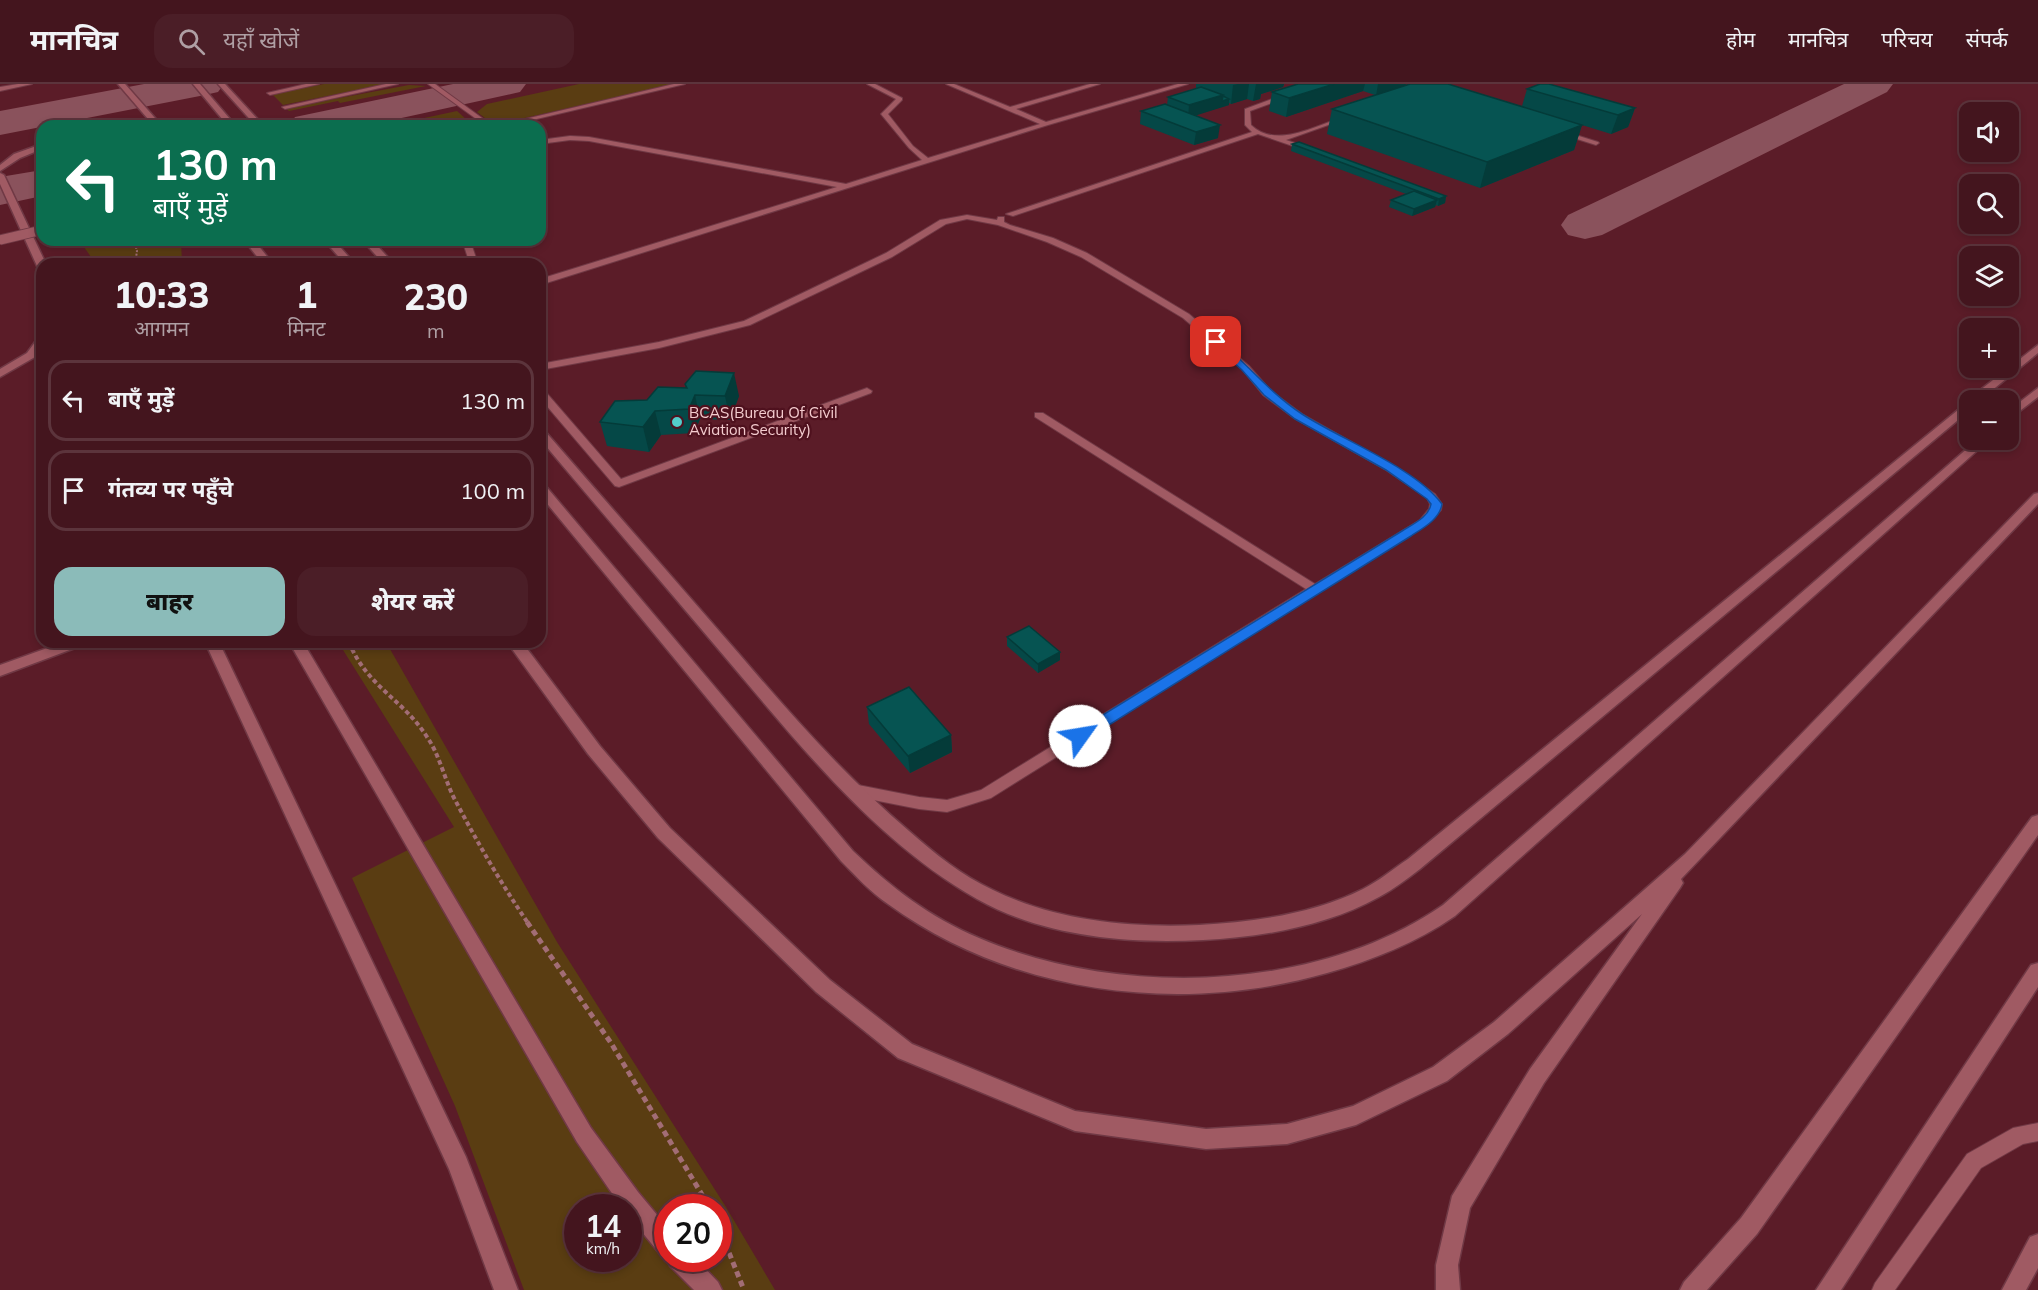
<!DOCTYPE html>
<html lang="hi">
<meta charset="utf-8">
<style>
body{margin:0;font-family:Mulish,"Noto Sans Devanagari",sans-serif;background:#4b1e27;color:#f1f3f6;height:100vh;display:flex;flex-direction:column;font-size:22px;white-space:nowrap}
*{box-sizing:border-box;margin:0}
p{font-size:20px;color:#af9fa4}
.icon{flex:none;width:33px;height:33px;fill:none;stroke:currentColor;stroke-width:2;stroke-linecap:round;stroke-linejoin:round}
.map{position:relative;flex:1;overflow:hidden}
.sheet{position:absolute;left:36px;top:174px;width:510px;height:390px;display:flex;flex-direction:column;background:#44151e;border-radius:18px;box-shadow:0 3px 9px #0003,0 0 0 2px #5c343c}
.sheet>*{flex:none}
.guide{position:absolute;left:36px;top:36px;width:510px;height:126px;border-radius:18px;box-shadow:0 3px 9px #0003,0 0 0 2px #5c343c;background:#0b6e4f;color:#fff;overflow:hidden}
.controls{position:absolute;left:1959px;top:18px;display:grid;gap:12px}
.controls a{display:grid;place-items:center;width:60px;height:60px;border-radius:12px;background:#44151e;box-shadow:0 3px 9px #0003,0 0 0 2px #5c343c;font-size:30px}
.speed{position:absolute;left:564px;top:1110px;display:flex;gap:12px;font-size:30px;font-weight:700;text-align:center}
.speed>*{display:grid;place-content:center;width:78px;height:78px;border-radius:50%;background:#44151e;box-shadow:0 3px 9px #0003,0 0 0 2px #5c343c;line-height:1}
.speed small{font-size:15px;font-weight:400}
.speed .limit{border:9px solid #d22;background:#fff;color:#111}
.pin{position:absolute;display:grid;place-items:center;width:51px;height:51px;color:#fff;margin:-26px;border-radius:12px;box-shadow:0 3px 9px #0006}
.me{position:absolute;width:66px;margin:-33px;rotate:58deg;stroke-linejoin:round;filter:drop-shadow(0 0 4px #0008)}
.turn{display:flex;align-items:center;gap:21px;height:126px;padding:0 18px;font-size:27px}
.turn .icon{width:78px;height:78px;stroke-width:2.5}
.turn b{display:block;font-size:42px;line-height:51px}
.eta{display:flex;justify-content:space-evenly;align-items:center;height:102px;text-align:center}
.eta b{font-size:36px;font-weight:800;line-height:42px}
.button{display:flex;gap:12px;margin-top:auto;padding:12px 18px}
.button a{flex:1;height:69px;border-radius:18px;background:#8bbbb9;color:#111;font-size:24px;font-weight:800;line-height:69px;text-align:center}
.button a+a{background:#4b1e27;color:#f1f3f6}
ul{padding:0;list-style:none}
li{display:flex;align-items:center;gap:18px;height:81px;margin:0 12px 9px;padding:0 6px;border:3px solid #5c343c;border-radius:18px}
li div{flex:1}
li b{display:block;font-size:22px}
li em{font-style:normal}
header{display:flex;align-items:center;gap:36px;box-sizing:border-box;height:84px;padding:0 30px;background:#44151e;border-bottom:2px solid #5c343c}
header strong{font-size:28px}
nav{display:flex;gap:33px;margin-inline-start:auto;font-size:21px}
.search{width:420px;height:54px;background:#4b1e27;display:flex;align-items:center;gap:15px;box-sizing:border-box;padding:0 21px;border-radius:18px;color:#af9fa4;font-size:22px}
.map>svg:first-child{display:block}
.green{fill:#5a3d12;fill-rule:evenodd}
.lines{fill:none;stroke-linecap:round;stroke-linejoin:round}
.taxiway{fill:#8a525c;fill-rule:evenodd}
.service-casing{stroke:#703945;stroke-width:2}
.tertiary-casing{stroke:#703945;stroke-width:3}
.secondary-casing{stroke:#703945;stroke-width:3}
.path-far2{stroke:#a26d75;stroke-width:2;stroke-dasharray:2 1.5;stroke-linecap:butt}
.path-far1{stroke:#a26d75;stroke-width:4;stroke-dasharray:4.5 3;stroke-linecap:butt}
.path{stroke:#a26d75;stroke-width:5;stroke-dasharray:6 4;stroke-linecap:butt}
.service{fill:#a05a63;fill-rule:evenodd}
.tertiary{fill:#a05a63;fill-rule:evenodd}
.secondary{fill:#a05a63;fill-rule:evenodd}
.service-bridge-casing{stroke:#703945;stroke-width:11;stroke-linecap:butt}
.service-bridge{stroke:#a05a63;stroke-width:9}
.wall{fill:#054847}
.shaded-wall{fill:#043b39}
.building{fill:#065452;stroke:#043b39;stroke-width:1.5}
.route{fill:#1a73e8;stroke:#114b97;stroke-width:1.5}
.poi-dot{fill:#53cdca;stroke:#4f111e;stroke-width:2}
.labels{text-anchor:middle;stroke-width:4.5;stroke-linejoin:round;paint-order:stroke}
.far-poi-label{font-size:15px;fill:#f4cccf;stroke:#4f111e;text-anchor:start}
</style>
<header>
<strong>मानचित्र</strong>
<div class="search"><svg class="icon" aria-label="search" viewBox="0 0 24 24"><circle cx="10" cy="10" r="6"/><path d="M15 15l6 6"/></svg>यहाँ खोजें</div>
<nav><a>होम</a><a>मानचित्र</a><a>परिचय</a><a>संपर्क</a></nav>
</header>
<div class="map">
<svg width="2038" height="1206" viewBox="0 0 2038 1206">
<rect width="100%" height="100%" fill="#5b1c28"/>
<g class="green">
<polygon points="324,0 386,0 283,21 272,10"/>
<polygon points="579,0 674,0 503,39 490,38 477,28 487,20"/>
<polygon points="409,1 426,2 340,19 338,17 289,27 286,24"/>
<polygon points="457,27 468,37 463,42 387,42"/>
<polygon points="79,156 181,156 182,180 96,180"/>
<path d="M338,558H386L557,858L726,1123L775,1206H524L455,1022L352,794L454,743ZM578,1124H628V1174H578ZM668,1124H718V1174H668Z"/>
</g>
<g class="lines">
<g class="taxiway">
<polygon points="144,0 224,0 218,8 205,11 0,51 0,27"/>
<polygon points="453,0 526,0 520,8 365,42 289,42 295,33"/>
<polygon points="1844,0 1893,0 1887,8 1602,151 1585,155 1568,151 1561,141 1568,131"/>
<polygon points="42,86 42,112 0,121 0,93"/>
</g>
<g class="service-casing">
<g id="service">
<polygon points="18,0 32,0 0,7 0,3"/>
<polygon points="306,0 319,0 270,11 267,9"/>
<polygon points="386,0 398,0 285,25 282,23"/>
<polygon points="428,0 435,0 493,42 486,42"/>
<polygon points="674,0 685,0 507,42 495,42"/>
<polygon points="867,0 875,0 902,14 902,16 888,30 913,62 928,74 1040,40 946,0 954,0 1010,23 1090,0 1100,0 1016,25 1046,38 1178,0 1188,0 1048,41 540,201 540,195 837,103 589,57 570,56 540,60 540,56 570,52 589,53 846,100 922,76 909,64 881,30 896,15"/>
<path d="M1286,10L1288,13L1250,27L1251,41C1276,65 1315,42 1343,33L1348,34L1286,56L1313,65V69L1258,50L1013,132L1006,130L1252,48L1245,41V25Z"/>
<polygon points="1560,46 1598,58 1599,59 1596,61 1558,49"/>
<polygon points="967,131 997,136 998,133 1004,133 1004,138 1010,141 1053,154 1087,169 1189,230 1249,282 1271,307 1302,330 1394,382 1435,410 1442,420 1441,426 1428,440 991,714 947,728 919,725 853,712 848,710 846,706 848,702 853,700 919,713 947,716 981,706 1306,505 1035,333 1035,329 1043,329 1315,500 1420,436 1429,425 1430,420 1427,414 1386,386 1294,334 1263,311 1243,286 1183,234 1081,173 1047,158 998,141 967,135 946,140 892,173 750,241 659,264 540,286 540,280 659,258 744,237 886,169 940,136"/>
<polygon points="462,156 470,156 478,180 470,180"/>
<polygon points="867,304 872,307 871,309 619,403 615,402 540,314 540,305 544,306 621,395"/>
<polygon points="2038,1039 2038,1057 2023,1060 1981,1084 1895,1206 1872,1206 1875,1199 1967,1070 2013,1044"/>
</g>
</g>
<g class="tertiary-casing">
<g id="tertiary">
<polygon points="193,0 200,0 236,42 228,42"/>
<polygon points="218,0 225,0 264,42 256,42"/>
<polygon points="324,156 334,156 355,180 345,180"/>
<polygon points="362,156 372,156 394,180 384,180"/>
<path d="M2038,261V269L1980,316H1970V326L1420,785C1407,795 1394,805 1379,813C1327,842 1262,853 1203,856C1128,860 1044,853 977,815C878,759 802,664 730,579C667,504 603,430 540,355V345L544,346C609,421 675,496 740,571C793,633 847,694 909,747C934,769 962,792 993,806C1056,837 1130,844 1199,841C1254,838 1313,830 1363,805C1379,797 1393,785 1408,775L1969,317L1970,314Z"/>
<polygon points="2038,304 2038,313 2008,336 2008,327"/>
<path d="M1977,356H1989L1455,832C1416,859 1373,876 1327,889C1181,931 1013,911 888,820C870,808 856,792 841,777L540,411V399L544,400L853,767C892,804 929,833 979,854C1119,914 1316,909 1443,821Z"/>
<polygon points="2038,1150 2038,1184 2026,1206 2002,1206 2030,1153"/>
</g>
</g>
<g class="secondary-casing">
<g id="secondary">
<polygon points="118,0 125,0 162,42 154,42"/>
<polygon points="42,60 42,65 20,74 0,87 0,81 14,70"/>
<polygon points="0,89 4,91 46,180 42,180 42,185 37,182 0,100"/>
<polygon points="244,156 254,156 273,180 263,180"/>
<polygon points="42,253 42,263 35,273 0,293 0,285 27,269 38,254"/>
<polygon points="2038,409 2038,420 1681,795 1683,799 1680,804 1544,999 1470,1124 1458,1181 1460,1206 1436,1206 1436,1181 1452,1112 1530,985 1642,830 1508,950 1447,997 1356,1041 1287,1060 1206,1065 1075,1047 898,974 816,908 658,754 588,670 507,558 522,558 600,662 670,744 830,896 912,960 1075,1027 1206,1045 1287,1040 1353,1022 1433,983 1494,938 1685,770 2034,410"/>
<polygon points="64,558 85,558 83,561 0,592 0,581"/>
<polygon points="205,558 219,558 466,1073 518,1206 494,1206 449,1085"/>
<polygon points="289,558 303,558 591,1044 638,1108 668,1144 668,1174 695,1174 718,1198 722,1206 694,1206 670,1182 667,1174 667,1173 660,1170 628,1131 628,1124 622,1124 577,1058"/>
<polygon points="2038,731 2038,751 1757,1150 1707,1206 1680,1206 1684,1198 1741,1134 2032,733"/>
<polygon points="2038,879 2038,903 1841,1206 1816,1206 2031,881"/>
</g>
</g>
<polyline class="path-far2" points="134,156 137,167 135,180"/>
<path class="path-far1" d="M349,558C367,603 403,615 427,653C439,670 444,693 453,712C476,756 500,798 528,839"/>
<g class="path">
<polyline points="527,838 611,959 710,1124"/>
<polyline points="718,1141 744,1206"/>
</g>
<use href="#service" class="service"/>
<use href="#tertiary" class="tertiary"/>
<use href="#secondary" class="secondary"/>
<g class="service-bridge-casing">
<polyline id="service-bridge" points="0,156 42,146"/>
</g>
<use href="#service-bridge" class="service-bridge"/>
</g>
<g class="wall">
<polygon points="1196,0 1284,0 1283,3 1261,10 1260,15 1253,17 1247,15 1231,20 1229,19 1229,21 1195,31 1218,54 1194,61 1140,40 1141,27 1167,21 1168,13 1196,5"/>
<polygon points="1298,0 1406,0 1405,1 1522,22 1527,5 1635,24 1628,43 1611,50 1582,41 1574,66 1480,104 1327,50 1332,25 1375,11 1363,7 1286,33 1269,27 1272,8"/>
<polygon points="1292,60 1446,112 1445,119 1438,122 1436,121 1435,123 1412,132 1389,123 1391,116 1406,110 1291,67"/>
<polygon points="685,300 739,312 730,336 700,335 694,349 661,351 649,368 607,362 600,338 647,316 686,304"/>
<polygon points="1007,553 1060,576 1038,589 1007,562"/>
<polygon points="867,623 951,651 952,668 910,689 869,640"/>
</g>
<g class="shaded-wall">
<polygon points="1238,0 1249,0 1247,15 1231,20 1233,1"/>
<polygon points="1256,0 1284,0 1283,3 1261,10 1260,15 1253,17"/>
<polygon points="1334,0 1365,0 1363,7 1286,33 1289,14"/>
<polygon points="1378,0 1406,0 1405,2 1376,12"/>
<polygon points="1223,11 1222,17 1229,15 1229,21 1188,34 1189,21"/>
<polygon points="1635,24 1628,43 1611,50 1618,31"/>
<polygon points="1220,41 1218,54 1194,61 1196,48"/>
<polygon points="1582,41 1574,66 1480,104 1487,78"/>
<polygon points="1446,112 1445,119 1438,122 1439,115"/>
<polygon points="1437,116 1435,123 1412,132 1414,125"/>
<polygon points="734,289 739,312 730,336 725,312"/>
<polygon points="695,311 700,335 694,349 689,325"/>
<polygon points="655,327 661,351 649,368 643,343"/>
<polygon points="1060,568 1060,576 1038,589 1038,580"/>
<polygon points="951,651 952,668 910,689 908,672"/>
</g>
<g class="building">
<polygon points="1298,0 1334,0 1289,14 1272,8"/>
<polygon points="1410,0 1448,0 1582,41 1487,78 1332,25"/>
<polygon points="1540,0 1549,0 1635,24 1618,31 1527,5"/>
<polygon points="1201,3 1223,11 1189,21 1168,13"/>
<polygon points="1223,12 1229,15 1222,17"/>
<polygon points="1165,20 1220,41 1196,48 1141,27"/>
<polygon points="1299,58 1446,112 1439,115 1292,60"/>
<polygon points="1414,107 1437,116 1414,125 1391,116"/>
<polygon points="696,287 734,289 725,312 695,311 689,325 655,327 643,343 600,338 615,317 647,316 658,303 687,304 685,300"/>
<polygon points="1029,542 1060,568 1038,580 1007,553"/>
<polygon points="909,603 951,651 908,672 867,623"/>
</g>
<path class="route" d="M1213,256H1219C1247,280 1271,310 1302,330C1340,355 1416,384 1442,420C1440,435 1423,444 1411,452L1085,656H1075L1073,652L1075,648L1402,447C1413,440 1429,433 1431,420L1427,415L1386,386L1295,335L1264,311L1242,286L1213,260Z"/>
<circle class="poi-dot" cx="677" cy="338" r="6"/>
<g class="labels">
<g class="far-poi-label">
<text x="689" y="334">BCAS(Bureau Of Civil<tspan x="689" dy="17">Aviation Security)</tspan></text>
</g>
</g>
</svg>
<div class="controls">
<a><svg class="icon" aria-label="sound" viewBox="0 0 24 24"><path d="M4 9h4l5-4v14l-5-4H4zM17 9q2 3 0 6"/></svg></a>
<a><svg class="icon" aria-label="search" viewBox="0 0 24 24"><circle cx="10" cy="10" r="6"/><path d="M15 15l6 6"/></svg></a>
<a><svg class="icon" aria-label="layers" viewBox="0 0 24 24"><path d="M12 4l9 5-9 5-9-5zM3 14l9 5 9-5"/></svg></a>
<a>+</a>
<a>−</a>
</div>
<div class="speed"><div>14<small>km/h</small></div><div class="limit">20</div></div>
<div class="pin" style="left:1216px;top:258px;background:#d93025"><svg class="icon" aria-label="arrive" viewBox="0 0 24 24"><path d="M6 21V4h12l-3 4 3 4H6"/></svg></div>
<svg class="me" style="left:1080px;top:652px" viewBox="-20 -20 40 40"><circle r="19" fill="#fff"/><path d="M0-13L10 11 0 6-10 11z" fill="#1a73e8"/></svg>
<div class="guide">
<div class="turn"><svg class="icon" aria-label="left" viewBox="0 0 24 24"><path d="M17 20v-9H6M10 6l-5 5 5 5"/></svg><div><b>130 m</b>बाएँ मुड़ें</div></div>
</div>
<section class="sheet">
<div class="eta">
<div><b>10:33</b><p>आगमन</p></div>
<div><b>1</b><p>मिनट</p></div>
<div><b>230</b><p>m</p></div>
</div>
<ul>
<li><svg class="icon" aria-label="left" viewBox="0 0 24 24"><path d="M17 20v-9H6M10 6l-5 5 5 5"/></svg><div><b>बाएँ मुड़ें</b></div><em>130 m</em></li>
<li><svg class="icon" aria-label="arrive" viewBox="0 0 24 24"><path d="M6 21V4h12l-3 4 3 4H6"/></svg><div><b>गंतव्य पर पहुँचे</b></div><em>100 m</em></li>
</ul>
<div class="button"><a>बाहर</a><a>शेयर करें</a></div>
</section>
</div>
